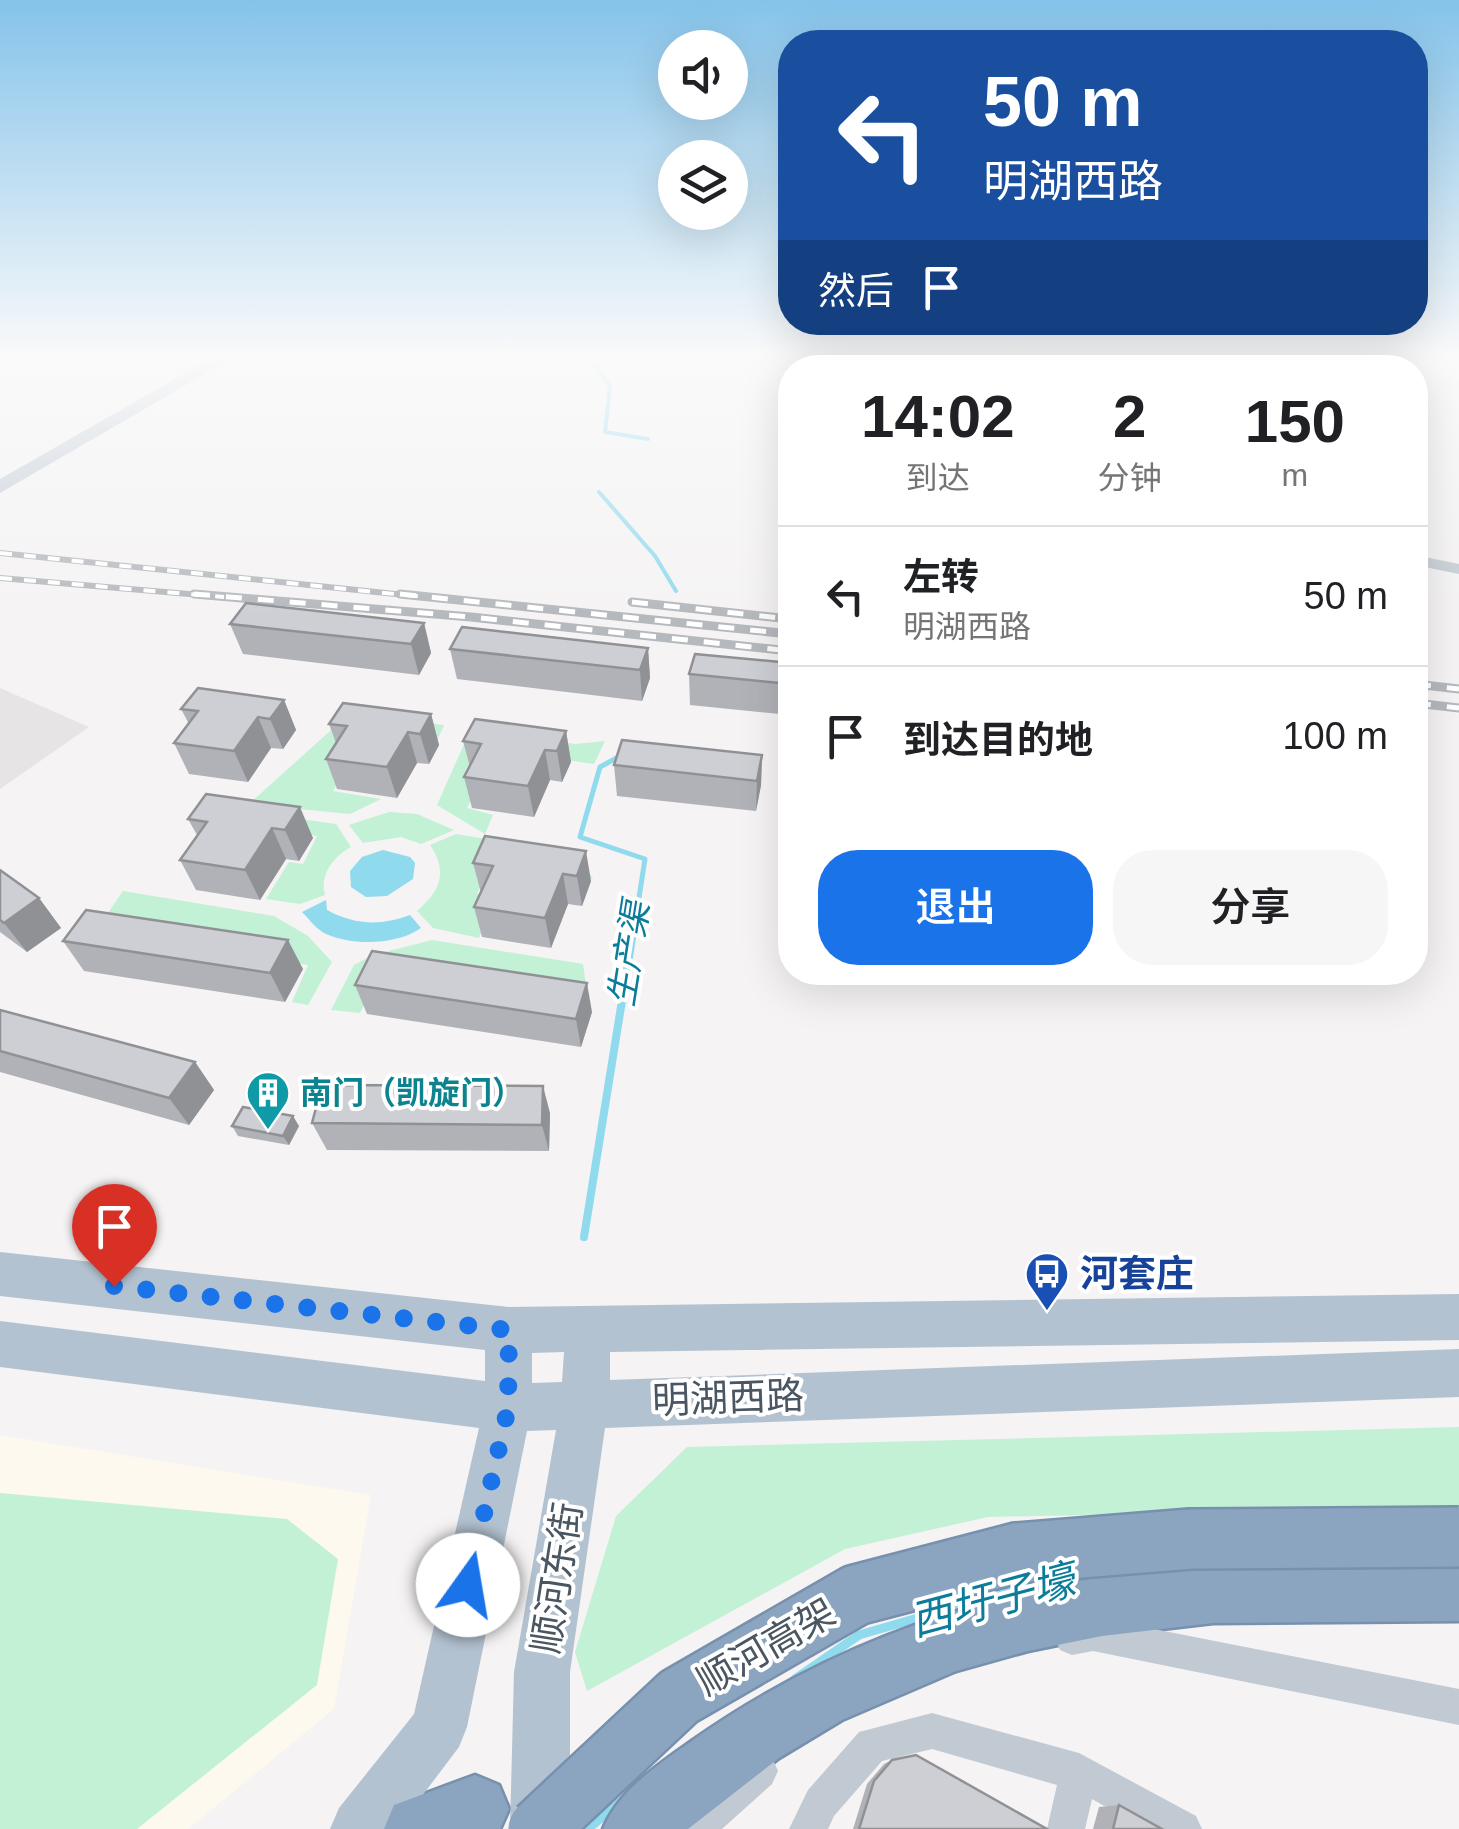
<!DOCTYPE html>
<html lang="zh">
<meta charset="utf-8">
<style>
body{margin:0;font-family:Helvetica,"Noto Sans SC",sans-serif;background:#f6f6f6;color:#202124;height:100vh;display:flex;flex-direction:column;font-size:38px;white-space:nowrap}
*{box-sizing:border-box;margin:0}
p{font-size:32px;color:#757577}
.icon{flex:none;width:55px;height:55px;fill:none;stroke:currentColor;stroke-width:2;stroke-linecap:round;stroke-linejoin:round}
.map{position:relative;flex:1;overflow:hidden}
.sheet{position:absolute;left:778px;top:355px;width:650px;height:630px;display:flex;flex-direction:column;background:#fff;border-radius:40px;box-shadow:0 10px 40px #0002}
.sheet>*{flex:none}
.banner{position:absolute;left:778px;top:30px;width:650px;height:305px;border-radius:40px;box-shadow:0 10px 40px #0002;background:#1a4fa0;color:#fff;overflow:hidden}
.controls{position:absolute;left:658px;top:30px;display:grid;gap:20px}
.controls a{display:grid;place-items:center;width:90px;height:90px;border-radius:50%;background:#fff;box-shadow:0 10px 40px #0002;font-size:50px}
.pin{position:absolute;display:grid;place-items:center;width:85px;height:85px;color:#fff;margin:-102px -42px;border-radius:50% 50% 50% 0;rotate:-45deg;box-shadow:0 0 10px #0007}
.pin .icon{rotate:45deg}
.me{position:absolute;width:110px;margin:-55px;rotate:13deg;stroke-linejoin:round;filter:drop-shadow(0 0 8px #0008)}
.turn{display:flex;align-items:center;gap:35px;height:210px;padding:0 40px;font-size:45px}
.turn .icon{width:130px;height:130px;stroke-width:2.5}
.turn b{display:block;font-size:70px;line-height:85px}
.then{display:flex;align-items:center;height:95px;padding:0 40px;background:#0003;gap:20px;font-size:38px}
.eta{display:flex;justify-content:space-evenly;align-items:center;height:170px;text-align:center}
.eta b{font-size:60px;font-weight:600;line-height:70px}
.action{display:flex;gap:20px;margin-top:auto;padding:20px 40px}
.action a{flex:1;height:115px;border-radius:40px;background:#1a73e8;color:#fff;font-size:40px;font-weight:600;line-height:115px;text-align:center}
.action a+a{background:#f6f6f6;color:#202124}
ul{padding:0;list-style:none}
li{display:flex;align-items:center;gap:30px;height:140px;padding:0 40px;border-top:2px solid #e0e0e0}
li div{flex:1}
li b{display:block;font-size:38px}
li em{font-style:normal}
.map>svg:first-child{display:block}
.commercial{fill:#fdf9ef}
.education{fill:#e6e4e5}
.green{fill:#c3f1d5}
.water{fill:#90daee}
.lines{fill:none;stroke-linecap:round;stroke-linejoin:round}
.stream-far3{stroke:#90daee;stroke-width:4}
.stream-far2{stroke:#90daee;stroke-width:5}
.stream-far1{stroke:#90daee;stroke-width:8}
.stream{stroke:#90daee;stroke-width:9}
.highway-casing{stroke:#7690ad;stroke-width:5}
.street{fill:#c1cad2;fill-rule:evenodd}
.secondary{fill:#c1cbd6;fill-rule:evenodd}
.primary{fill:#b3c2d1;fill-rule:evenodd}
.highway{fill:#8ba5c1;fill-rule:evenodd}
.rail-far1-casing{stroke:#b5b8bd;stroke-width:6}
.rail-casing{stroke:#b5b8bd;stroke-width:9}
.rail-far1{stroke:#fff;stroke-width:4;stroke-dasharray:12;stroke-linecap:butt}
.rail{stroke:#fff;stroke-width:5;stroke-dasharray:16;stroke-linecap:butt}
.highway-bridge-casing{stroke:#7690ad;stroke-width:64;stroke-linecap:butt}
.highway-bridge{stroke:#8ba5c1;stroke-width:59}
.wall{fill:#b0b2b7}
.shaded-wall{fill:#909195}
.building{fill:#cdcfd5;stroke:#909195;stroke-width:2.5}
.route{stroke:#1a73e8;stroke-width:18;stroke-dasharray:0 32.4}
.labels{text-anchor:middle;stroke-width:8;stroke-linejoin:round;paint-order:stroke}
.culture-label{font-size:32px;font-weight:bold;fill:#0d838f;stroke:#fff;text-anchor:start}
.water-label{font-size:35px;font-style:italic;fill:#0c7c9b;stroke:#fff}
.near-transit-label{font-size:38px;font-weight:bold;fill:#164399;stroke:#fff;text-anchor:start}
.near-street-label{font-size:38px;fill:#4a5661;stroke:#fff}
.near-water-label{font-size:42px;font-style:italic;fill:#0c7c9b;stroke:#fff}
</style>
<div class="map">
<svg width="1459" height="1829" viewBox="0 0 1459 1829">
<rect width="100%" height="100%" fill="#f5f3f3"/>
<polygon class="commercial" points="0,1435 371,1495 334,1709 188,1829 0,1829"/>
<polygon class="education" points="0,688 89,727 0,789"/>
<g class="green">
<polygon points="350,713 444,725 437,741 349,731 350,760 333,791 381,799 350,814 249,804"/>
<polygon points="491,732 575,744 605,741 594,764 478,747 465,772 483,776 467,808 493,815 485,834 437,805 469,733"/>
<polygon points="389,812 417,814 454,830 421,844 401,837 363,843 349,825"/>
<path d="M279,816L336,824L351,847C334,856 319,875 325,895L300,904L266,899L289,862L303,864L317,836L218,821Z"/>
<path d="M456,834L578,854L593,879L491,864L477,894L496,898L479,938L433,928L417,911C441,891 448,871 430,845Z"/>
<polygon points="123,891 274,916 308,936 332,962 308,1005 292,1002 308,965 94,933"/>
<polygon points="432,940 583,964 589,1006 376,981 360,1013 331,1010 354,965 373,955"/>
<polygon points="1459,1427 1459,1507 988,1517 845,1549 587,1691 575,1652 616,1516 687,1447"/>
<polygon points="0,1493 287,1519 338,1559 317,1685 137,1829 0,1829"/>
</g>
<g class="water">
<polygon points="383,850 410,857 415,863 413,879 387,896 366,897 351,887 350,871 362,857"/>
<path d="M326,900L327,910C355,925 380,926 410,915L421,928C397,945 353,946 326,934C317,930 309,919 302,912Z"/>
</g>
<g class="lines">
<g class="stream-far3">
<polyline points="591,360 610,386 605,432 648,439"/>
<polyline points="599,492 655,556 676,591"/>
</g>
<polyline class="stream-far2" points="622,755 600,767 580,837 645,859 638,904"/>
<polyline class="stream-far1" points="584,1237 638,901"/>
<g class="stream">
<polyline points="795,1679 859,1635 1056,1578"/>
<polyline points="588,1829 625,1798"/>
</g>
<g class="highway-casing">
<g id="highway">
<path d="M1248,1561H1459V1621L1213,1623L1102,1636L1028,1651L956,1671L842,1720L779,1758L688,1829H603C619,1790 659,1764 693,1740C858,1624 1049,1571 1248,1561Z"/>
<polygon points="475,1775 499,1785 509,1809 500,1829 384,1829 394,1805"/>
</g>
</g>
<g class="street">
<polygon points="1015,360 1028,360 1024,368 1011,368"/>
<polygon points="1415,555 1459,564 1459,574 1415,565"/>
<polygon points="1093,1617 1459,1689 1459,1725 1093,1651 1072,1655 1060,1650 1055,1638 1060,1626"/>
<polygon points="932,1713 1079,1753 1196,1816 1202,1829 1145,1829 1092,1799 1085,1829 1047,1829 1057,1785 932,1749 882,1761 834,1816 828,1829 789,1829 808,1790 859,1732"/>
<polygon points="759,1752 772,1758 778,1771 772,1784 722,1829 675,1829 681,1816 746,1758"/>
</g>
<polygon class="secondary" points="208,360 229,360 0,493 0,479"/>
<path class="primary" d="M0,1252L509,1307L1459,1294V1340L610,1352V1380L1459,1349V1397L605,1428L570,1672V1829H510L514,1672L556,1430L527,1431L467,1727L459,1747L397,1829H330L339,1808L414,1714L479,1428L0,1367V1321L485,1381V1350L0,1296ZM564,1352L562,1382L532,1383V1353Z"/>
<use href="#highway" class="highway"/>
<g class="rail-far1-casing">
<g id="rail-far1">
<polyline points="0,553 424,597"/>
<polyline points="0,578 224,597"/>
</g>
</g>
<g class="rail-casing">
<g id="rail">
<polyline points="194,594 471,617 790,651"/>
<polyline points="400,594 790,634"/>
<polyline points="632,602 790,619"/>
<polyline points="1415,684 1459,689"/>
<polyline points="1415,703 1459,708"/>
</g>
</g>
<use href="#rail-far1" class="rail-far1"/>
<use href="#rail" class="rail"/>
<g class="highway-bridge-casing">
<polyline id="highway-bridge" points="538,1829 679,1697 856,1595 1017,1553 1191,1539 1459,1537"/>
</g>
<use href="#highway-bridge" class="highway-bridge"/>
</g>
<g class="wall">
<polygon points="424,623 431,653 419,675 243,654 230,624"/>
<polygon points="648,648 650,678 642,701 457,679 450,649"/>
<polygon points="790,663 790,715 690,705 689,674"/>
<polygon points="284,700 296,730 283,749 271,748 248,782 189,774 174,743 189,724 181,709"/>
<polygon points="431,714 439,745 429,764 417,763 397,798 337,789 326,759 336,743 329,724"/>
<polygon points="566,731 571,762 562,782 550,780 534,817 472,808 464,777 470,767 463,741"/>
<polygon points="762,755 761,785 756,811 617,796 614,765"/>
<polygon points="206,794 313,838 299,861 286,859 260,900 196,890 180,860 197,835 188,819"/>
<polygon points="485,836 591,881 582,906 568,904 551,948 482,937 474,907 481,893 473,863"/>
<polygon points="0,870 39,898 61,928 27,952 0,932"/>
<polygon points="63,941 303,969 285,1002 84,971"/>
<polygon points="355,985 592,1012 581,1047 367,1014"/>
<polygon points="0,1010 195,1062 214,1090 189,1125 0,1072"/>
<polygon points="550,1113 549,1151 327,1150 312,1123"/>
<polygon points="232,1126 299,1126 289,1145 238,1136"/>
<polygon points="892,1760 1047,1829 853,1829 867,1784 884,1764"/>
<polygon points="1119,1805 1162,1829 1093,1829 1099,1807"/>
</g>
<g class="shaded-wall">
<polygon points="424,623 431,653 419,675 411,644"/>
<polygon points="648,648 650,678 642,701 640,670"/>
<polygon points="284,700 296,730 283,749 270,719"/>
<polygon points="431,714 439,745 429,764 420,734"/>
<polygon points="258,717 271,748 248,782 234,751"/>
<polygon points="566,731 571,762 562,782 557,751"/>
<polygon points="408,732 417,763 397,798 387,767"/>
<polygon points="545,750 550,780 534,817 528,786"/>
<polygon points="762,755 761,785 756,811 757,781"/>
<polygon points="300,807 313,838 299,861 285,830"/>
<polygon points="272,828 286,859 260,900 245,870"/>
<polygon points="586,851 591,881 582,906 577,876"/>
<polygon points="563,874 568,904 551,948 545,918"/>
<polygon points="39,898 61,928 27,952 4,923"/>
<polygon points="288,940 303,969 285,1002 270,973"/>
<polygon points="587,983 592,1012 581,1047 576,1019"/>
<polygon points="195,1062 214,1090 189,1125 169,1098"/>
<polygon points="543,1086 550,1113 549,1151 542,1125"/>
<polygon points="293,1116 299,1126 289,1145 283,1136"/>
</g>
<g class="building">
<polygon points="246,603 424,623 411,644 230,624"/>
<polygon points="462,627 648,648 640,670 450,649"/>
<polygon points="695,654 790,663 790,684 689,674"/>
<polygon points="198,688 284,700 270,719 258,717 234,751 174,743 198,711 181,709"/>
<polygon points="343,703 431,714 420,734 408,732 387,767 326,759 347,726 329,724"/>
<polygon points="475,719 566,731 557,751 545,750 528,786 464,777 481,744 463,741"/>
<polygon points="622,740 762,755 757,781 614,765"/>
<polygon points="206,794 300,807 285,830 272,828 245,870 180,860 207,822 188,819"/>
<polygon points="485,836 586,851 577,876 563,874 545,918 474,907 493,866 473,863"/>
<polygon points="0,870 39,898 4,923 0,920"/>
<polygon points="86,910 288,940 270,973 63,941"/>
<polygon points="372,951 587,983 576,1019 355,985"/>
<polygon points="0,1010 195,1062 169,1098 0,1051"/>
<polygon points="322,1085 543,1086 542,1125 312,1123"/>
<polygon points="243,1107 293,1116 283,1136 232,1126"/>
<polygon points="916,1755 1047,1829 859,1829 874,1781 892,1760"/>
<polygon points="1119,1805 1162,1829 1113,1829"/>
</g>
<linearGradient id="sky" x2="0" y2="1"><stop stop-color="#85c3ea"/><stop offset="0.58" stop-color="#fafafa"/><stop offset="1" stop-color="#fafafa" stop-opacity="0"/></linearGradient>
<rect width="1459" height="616" fill="url(#sky)"/>
<g class="lines">
<polyline class="route" points="114,1286 509,1330 508,1408 468,1585"/>
</g>
<defs>
<g id="building-pin" transform="scale(2.25)"><path d="M0 17L-7.5 6A9.5 9.5 0 1 1 7.5 6Z" fill="#0f9aa8" stroke="#fff"/><path d="M-4-6H4V6H1V3H-1V6H-4ZM-2.5-4.3h1.7v1.8h-1.7ZM.8-4.3h1.7v1.8H.8ZM-2.5-1h1.7V.8h-1.7ZM.8-1h1.7V.8H.8Z" fill="#fff"/></g>
<g id="bus-pin" transform="scale(2.25)"><path d="M0 17L-7.5 6A9.5 9.5 0 1 1 7.5 6Z" fill="#1a4fb4" stroke="#fff"/><path d="M-5-6H5V4H4V6H2V4H-2V6H-4V4H-5ZM-3.5-4V0h7V-4ZM-3.5 1.2v1.5H-2V1.2ZM2 1.2v1.5H3.5V1.2Z" fill="#fff"/></g>
</defs>
<g fill-rule="evenodd">
<use href="#building-pin" x="268" y="1093"/>
<use href="#bus-pin" x="1047" y="1274"/>
</g>
<g class="labels">
<g class="culture-label">
<text x="300" y="1104">南门（凯旋门）</text>
</g>
<g class="water-label">
<text transform="translate(629 954) rotate(-81)" y="12">生产渠</text>
</g>
<g class="near-transit-label">
<text x="1080" y="1287">河套庄</text>
</g>
<g class="near-street-label">
<text transform="translate(728 1398) rotate(-2)" y="13">明湖西路</text>
<text transform="translate(557 1578) rotate(-81)" y="13">顺河东街</text>
<text transform="translate(766 1647) rotate(-30)" y="13">顺河高架</text>
</g>
<g class="near-water-label">
<text transform="translate(992 1600) rotate(-15)" y="15">西圩子壕</text>
</g>
</g>
</svg>
<div class="controls">
<a><svg class="icon" aria-label="sound" viewBox="0 0 24 24"><path d="M4 9h4l5-4v14l-5-4H4zM17 9q2 3 0 6"/></svg></a>
<a><svg class="icon" aria-label="layers" viewBox="0 0 24 24"><path d="M12 4l9 5-9 5-9-5zM3 14l9 5 9-5"/></svg></a>
</div>
<div class="pin" style="left:114px;top:1286px;background:#d93025"><svg class="icon" aria-label="arrive" viewBox="0 0 24 24"><path d="M6 21V4h12l-3 4 3 4H6"/></svg></div>
<svg class="me" style="left:468px;top:1585px" viewBox="-20 -20 40 40"><circle r="19" fill="#fff"/><path d="M0-13L10 11 0 6-10 11z" fill="#1a73e8"/></svg>
<div class="banner">
<div class="turn"><svg class="icon" aria-label="left" viewBox="0 0 24 24"><path d="M17 20v-9H6M10 6l-5 5 5 5"/></svg><div><b>50 m</b>明湖西路</div></div>
<div class="then">然后<svg class="icon" aria-label="arrive" viewBox="0 0 24 24"><path d="M6 21V4h12l-3 4 3 4H6"/></svg></div>
</div>
<section class="sheet">
<div class="eta">
<div><b>14:02</b><p>到达</p></div>
<div><b>2</b><p>分钟</p></div>
<div><b>150</b><p>m</p></div>
</div>
<ul>
<li><svg class="icon" aria-label="left" viewBox="0 0 24 24"><path d="M17 20v-9H6M10 6l-5 5 5 5"/></svg><div><b>左转</b><p>明湖西路</p></div><em>50 m</em></li>
<li><svg class="icon" aria-label="arrive" viewBox="0 0 24 24"><path d="M6 21V4h12l-3 4 3 4H6"/></svg><div><b>到达目的地</b></div><em>100 m</em></li>
</ul>
<div class="action"><a>退出</a><a>分享</a></div>
</section>
</div>
